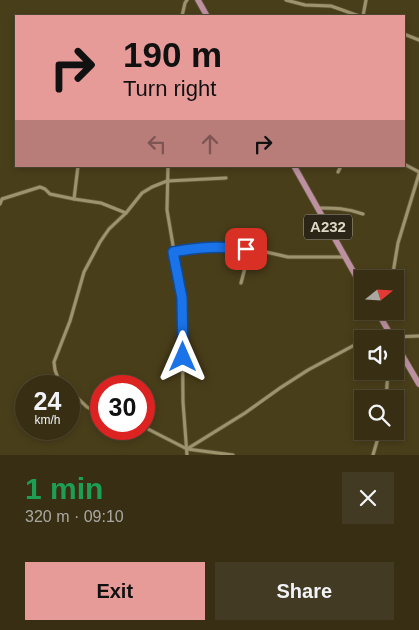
<!DOCTYPE html>
<meta charset="utf-8">
<style>
body{margin:0;font-family:Helvetica,sans-serif;background:#423a22;color:#f1f3f6;height:100vh;display:flex;flex-direction:column;font-size:19px;white-space:nowrap}
*{box-sizing:border-box;margin:0}
p{font-size:16px;color:#aaa8a0}
.icon{flex:none;width:28px;height:28px;fill:none;stroke:currentColor;stroke-width:2;stroke-linecap:round;stroke-linejoin:round}
.map{position:relative;height:455px;overflow:hidden}
.side{display:flex;flex-direction:column;background:#372e14;flex:1}
.side>*{flex:none}
.guide{position:absolute;left:15px;top:15px;width:390px;height:152px;border-radius:0px;box-shadow:0 2px 8px #0003,0 0 0 1px #514a34;background:#e69b98;color:#111;overflow:hidden}
.needle{width:32px;rotate:72deg}
.controls{position:absolute;left:354px;top:270px;display:grid;gap:10px}
.controls a{display:grid;place-items:center;width:50px;height:50px;border-radius:0px;background:#372e14;box-shadow:0 2px 8px #0003,0 0 0 1px #514a34;font-size:25px}
.speed{position:absolute;left:15px;top:375px;display:flex;gap:10px;font-size:25px;font-weight:700;text-align:center}
.speed>*{display:grid;place-content:center;width:65px;height:65px;border-radius:50%;background:#372e14;box-shadow:0 2px 8px #0003,0 0 0 1px #514a34;line-height:1}
.speed small{font-size:12px;font-weight:400}
.speed .limit{border:8px solid #d22;background:#fff;color:#111}
.pin{position:absolute;display:grid;place-items:center;width:42px;height:42px;color:#fff;margin:-21px;border-radius:10px;box-shadow:0 2px 8px #0006}
.me{position:absolute;width:55px;margin:-28px;rotate:0deg;stroke-linejoin:round;filter:drop-shadow(0 0 4px #0008)}
.turn{display:flex;align-items:center;gap:18px;height:105px;padding:0 25px;font-size:22px}
.turn .icon{width:65px;height:65px;stroke-width:2.5}
.turn b{display:block;font-size:35px;line-height:42px}
.lanes{display:flex;align-items:center;height:48px;padding:0 25px;background:#0003;justify-content:center;gap:25px;direction:ltr}
.lanes .off{opacity:.35}
.round{display:grid;place-items:center;flex:none;width:52px;height:52px;border-radius:0px;background:#423a22}
.overview{display:flex;align-items:center;justify-content:space-between;height:85px;padding:0 25px}
h1{font-size:30px;font-weight:700;line-height:38px;color:#1e9e55}
.cta{display:flex;gap:10px;margin-top:auto;padding:10px 25px}
.cta a{flex:1;height:58px;border-radius:0px;background:#e69b98;color:#111;font-size:20px;font-weight:700;line-height:58px;text-align:center}
.cta a+a{background:#423a22;color:#f1f3f6}
.map>svg:first-child{display:block}
.lines{fill:none;stroke-linecap:round;stroke-linejoin:round}
.minor-casing{stroke:#635a3b;stroke-width:4.5}
.primary-casing{stroke:#635a3b;stroke-width:7}
.minor{stroke:#9e936d;stroke-width:3}
.primary{stroke:#bd90a2;stroke-width:5.5}
.route-casing{stroke:#114b97;stroke-width:12}
.route{stroke:#1a73e8;stroke-width:9}
.labels{text-anchor:middle;stroke-width:5;stroke-linejoin:round;paint-order:stroke}
.shield{fill:#2a2516;stroke:#a7a290;stroke-width:1}
.shield-label{font-size:15px;font-weight:bold;fill:#ddd7c4}
</style>
<div class="map">
<svg width="419" height="455" viewBox="0 0 419 455">
<rect width="100%" height="100%" fill="#493e1a"/>
<g class="lines">
<g class="minor-casing">
<g id="minor">
<polyline points="286,0 305,5 331,6 359,16"/>
<polyline points="182,16 185,3 187,0"/>
<polyline points="363,16 366,0"/>
<polyline points="404,34 419,40"/>
<polyline points="404,164 419,172"/>
<polyline points="168,166 167,210 182,298 183,402 187,455"/>
<polyline points="338,172 341,166"/>
<polyline points="74,199 78,166"/>
<polyline points="0,204 2,199 40,187 45,189 50,194 74,199 101,203 126,213"/>
<path d="M318,208C335,208 346,208 363,214"/>
<polyline points="173,252 207,247 226,246 266,252 288,257 344,257"/>
<polyline points="392,279 398,243 419,174"/>
<polyline points="241,283 250,249"/>
<polyline points="392,337 419,336"/>
<polyline points="368,339 387,330"/>
<polyline points="65,386 58,378 55,370 54,362 70,321 84,272 100,242 109,229 126,213 142,193 152,187 167,181 226,178"/>
<polyline points="69,390 87,407 101,414"/>
<polyline points="386,399 388,371"/>
<polyline points="144,427 187,449 233,455"/>
<polyline points="187,449 245,413 280,388 308,370 362,341"/>
<polyline points="373,455 380,431"/>
</g>
</g>
<g class="primary-casing">
<g id="primary">
<polyline points="198,0 207,16"/>
<polyline points="294,166 362,287"/>
<polyline points="377,311 393,339"/>
<polyline points="395,343 419,384"/>
</g>
</g>
<use href="#minor" class="minor"/>
<use href="#primary" class="primary"/>
</g>
<g class="lines">
<g class="route-casing">
<path id="route" d="M183,357L182,298L173,252C200,247 219,246 246,249"/>
</g>
<use href="#route" class="route"/>
</g>
<g class="labels">
<rect class="shield" x="304" y="214.5" width="48" height="25" rx="4"/>
<g class="shield-label">
<text x="328" y="232">A232</text>
</g>
</g>
</svg>
<div class="controls">
<a><svg class="needle" viewBox="-14 -14 28 28"><path d="M0-13l5 13h-10z" fill="#e53935"/><path d="M0 13l5-13h-10z" fill="#aaa8a0"/></svg></a>
<a><svg class="icon" aria-label="sound" viewBox="0 0 24 24"><path d="M4 9h4l5-4v14l-5-4H4zM17 9q2 3 0 6"/></svg></a>
<a><svg class="icon" aria-label="search" viewBox="0 0 24 24"><circle cx="10" cy="10" r="6"/><path d="M15 15l6 6"/></svg></a>
</div>
<div class="speed"><div>24<small>km/h</small></div><div class="limit">30</div></div>
<div class="pin" style="left:246px;top:249px;background:#d93025"><svg class="icon" aria-label="arrive" viewBox="0 0 24 24"><path d="M6 21V4h12l-3 4 3 4H6"/></svg></div>
<svg class="me" style="left:183px;top:357px" viewBox="-20 -20 40 40"><path d="M0-17L14 15 0 8-14 15z" fill="#1a73e8" stroke="#fff" stroke-width="4"/></svg>
<div class="guide">
<div class="turn"><svg class="icon" aria-label="right" viewBox="0 0 24 24"><path d="M7 20v-9h11M14 6l5 5-5 5"/></svg><div><b>190 m</b>Turn right</div></div>
<div class="lanes"><svg class="icon off" aria-label="left" viewBox="0 0 24 24"><path d="M17 20v-9H6M10 6l-5 5 5 5"/></svg><svg class="icon off" aria-label="ahead" viewBox="0 0 24 24"><path d="M12 20V5M6 11l6-6 6 6"/></svg><svg class="icon" aria-label="right" viewBox="0 0 24 24"><path d="M7 20v-9h11M14 6l5 5-5 5"/></svg></div>
</div>
</div>
<section class="side">
<div class="overview"><div><h1>1 min</h1><p>320 m · 09:10</p></div><a class="round"><svg class="icon" aria-label="close" viewBox="0 0 24 24"><path d="M6 6l12 12M18 6L6 18"/></svg></a></div>
<div class="cta"><a>Exit</a><a>Share</a></div>
</section>
